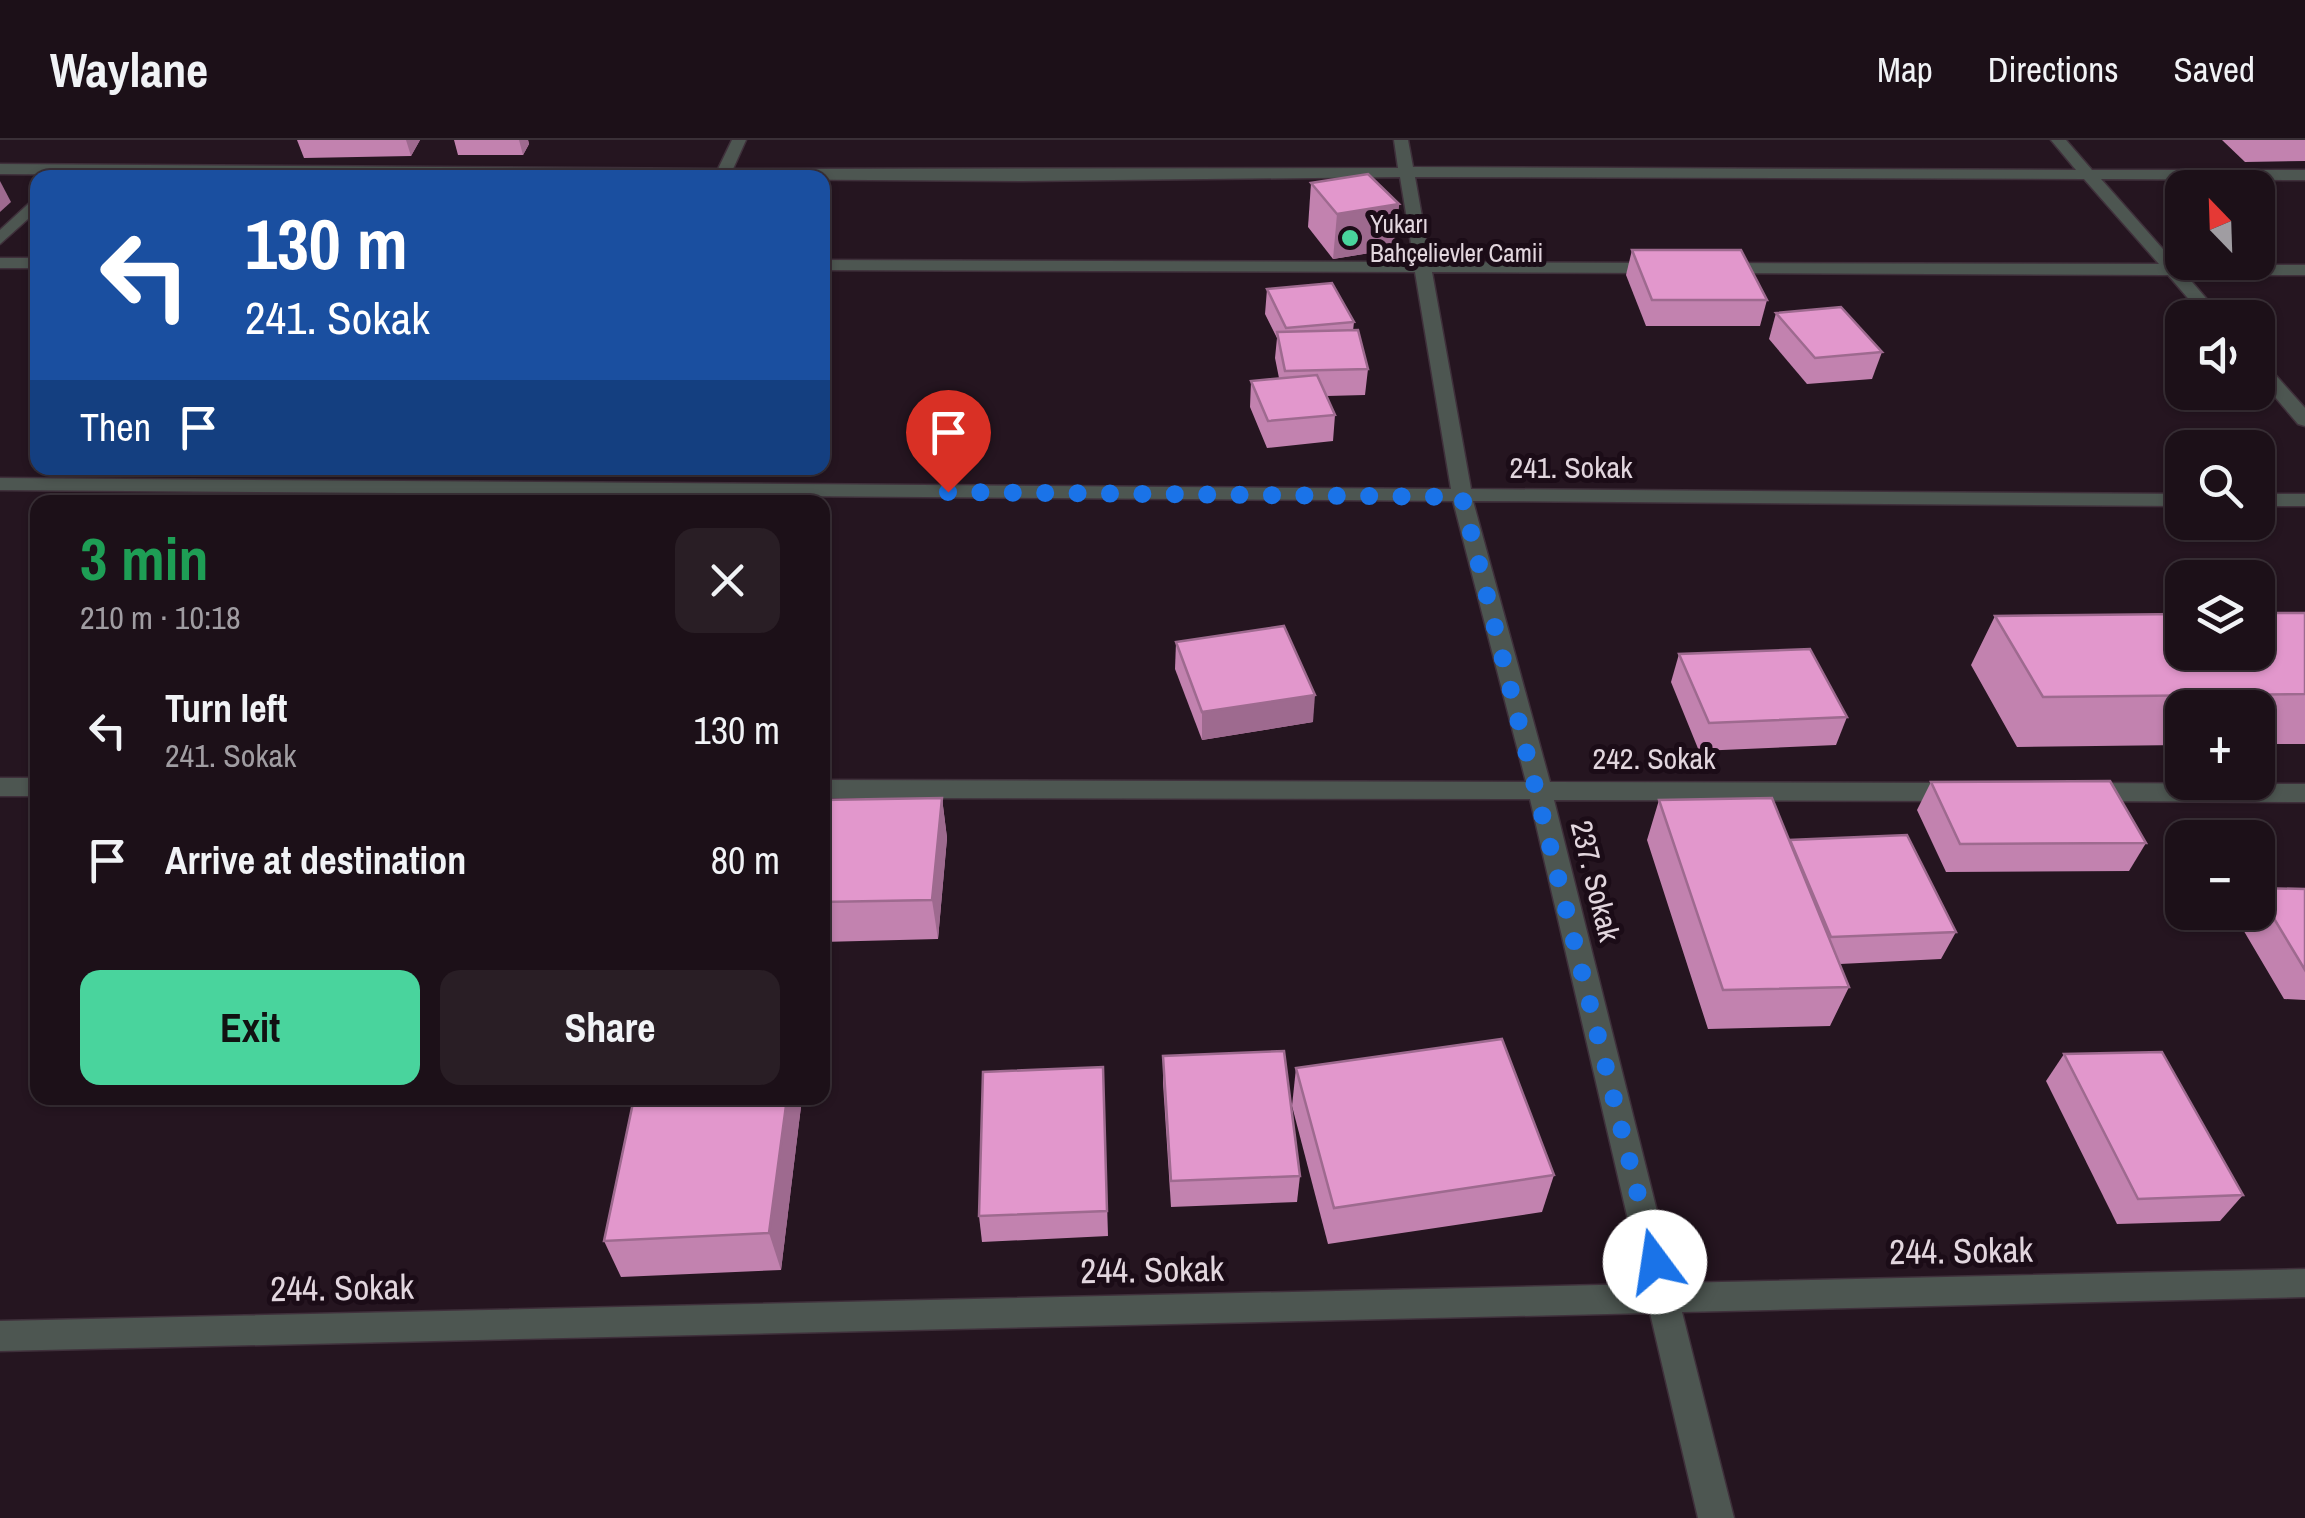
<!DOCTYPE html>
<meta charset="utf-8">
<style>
body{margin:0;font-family:"Archivo Narrow",sans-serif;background:#291e25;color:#f1f3f6;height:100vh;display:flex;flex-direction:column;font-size:38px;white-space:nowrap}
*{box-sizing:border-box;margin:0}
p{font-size:32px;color:#a09da2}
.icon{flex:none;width:55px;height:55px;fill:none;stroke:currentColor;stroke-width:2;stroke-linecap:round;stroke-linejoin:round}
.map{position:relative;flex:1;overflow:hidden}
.details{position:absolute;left:30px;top:355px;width:800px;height:610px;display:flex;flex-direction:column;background:#1c1018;border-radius:20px;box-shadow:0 2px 8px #0004,0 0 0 2px #3a3037}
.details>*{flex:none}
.hud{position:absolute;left:30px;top:30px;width:800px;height:305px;border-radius:20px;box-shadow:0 2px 8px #0004,0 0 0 2px #3a3037;background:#1a4fa0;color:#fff;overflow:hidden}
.needle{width:65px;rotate:337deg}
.tools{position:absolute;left:2165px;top:30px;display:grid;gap:20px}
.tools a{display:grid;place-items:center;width:110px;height:110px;border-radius:20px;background:#1c1018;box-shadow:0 2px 8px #0004,0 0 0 2px #3a3037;font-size:50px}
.pin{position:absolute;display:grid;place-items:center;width:85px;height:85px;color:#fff;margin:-102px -42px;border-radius:50% 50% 50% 0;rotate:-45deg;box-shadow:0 0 10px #0007}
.pin .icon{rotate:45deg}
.me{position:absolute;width:110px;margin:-55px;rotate:346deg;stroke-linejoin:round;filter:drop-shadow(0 0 8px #0008)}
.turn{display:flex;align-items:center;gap:35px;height:210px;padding:0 50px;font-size:45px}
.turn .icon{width:130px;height:130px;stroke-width:2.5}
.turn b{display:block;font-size:70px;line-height:85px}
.then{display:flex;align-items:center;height:95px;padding:0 50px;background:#0003;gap:20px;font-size:38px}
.round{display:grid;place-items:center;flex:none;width:105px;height:105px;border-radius:20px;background:#291e25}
.head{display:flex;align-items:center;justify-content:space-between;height:170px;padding:0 50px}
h1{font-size:60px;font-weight:700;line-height:75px;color:#1e9e55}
.button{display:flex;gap:20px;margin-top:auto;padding:20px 50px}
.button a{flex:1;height:115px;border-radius:20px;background:#49d49d;color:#111;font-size:40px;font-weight:700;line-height:115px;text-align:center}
.button a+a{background:#291e25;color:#f1f3f6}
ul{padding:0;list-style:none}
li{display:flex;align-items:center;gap:30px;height:130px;padding:0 50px}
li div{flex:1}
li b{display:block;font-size:38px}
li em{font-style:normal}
header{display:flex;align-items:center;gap:60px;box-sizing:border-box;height:140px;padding:0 50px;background:#1c1018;border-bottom:2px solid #3a3037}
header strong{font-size:48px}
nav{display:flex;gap:55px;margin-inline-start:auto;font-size:35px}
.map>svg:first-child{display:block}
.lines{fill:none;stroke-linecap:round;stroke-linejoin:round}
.street-casing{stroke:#3f303b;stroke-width:3}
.street{fill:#4d5651;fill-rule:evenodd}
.wall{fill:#c282af}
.shaded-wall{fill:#9e6a8f}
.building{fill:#e297cc;stroke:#9e6a8f;stroke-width:2.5}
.route{stroke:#1a73e8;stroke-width:18;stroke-dasharray:0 32.4}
.poi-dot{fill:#49d49d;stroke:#1b0c17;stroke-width:4}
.labels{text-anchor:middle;stroke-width:10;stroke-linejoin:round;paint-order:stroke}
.far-poi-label{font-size:25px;fill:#e2d6de;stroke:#1b0c17;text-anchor:start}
.street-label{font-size:30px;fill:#e2d6de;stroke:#1b0c17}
.near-street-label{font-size:35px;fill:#e2d6de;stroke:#1b0c17}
</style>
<header>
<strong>Waylane</strong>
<nav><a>Map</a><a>Directions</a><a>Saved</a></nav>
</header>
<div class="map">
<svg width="2305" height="1378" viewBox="0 0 2305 1378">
<rect width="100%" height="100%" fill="#251520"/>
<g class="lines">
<g class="street-casing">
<g id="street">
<polygon points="732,0 746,0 733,29 1398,28 1394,0 1408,0 1413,27 2076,30 2051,0 2066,0 2092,30 2305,30 2305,40 2101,39 2177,125 2305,125 2305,135 2186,135 2223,178 2205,178 2168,135 1720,133 1712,128 1720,123 2159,124 2084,39 1415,37 1430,122 1660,123 1668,128 1660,133 1432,132 1471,349 2182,354 2182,366 1473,361 1550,642 1960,643 1972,652 1960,661 1554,660 1675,1143 2305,1129 2305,1157 1682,1172 1734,1378 1698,1378 1650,1173 0,1211 0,1181 1643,1144 1530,659 822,658 822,640 1526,642 1453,361 0,350 0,338 1451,349 1415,132 822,130 822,120 1414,122 1400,37 1024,41 0,34 0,24 718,29"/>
<polygon points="38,55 38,70 0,104 0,90"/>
<rect x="0" y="118" width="38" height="10"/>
<polygon points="2258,221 2264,222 2305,268 2305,286 2298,284 2258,237"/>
<rect x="2258" y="354" width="47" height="12"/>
<rect x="0" y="638" width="38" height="18"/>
<polygon points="2085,643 2305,644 2305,662 2085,661 2073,652"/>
</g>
</g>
<use href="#street" class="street"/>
</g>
<g class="wall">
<polygon points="297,0 420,0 411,16 304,18"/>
<polygon points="454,0 528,0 529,4 523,15 458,15"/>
<polygon points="2222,0 2305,0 2305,21 2245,22"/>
<polygon points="1311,43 1399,64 1394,109 1333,119 1308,87"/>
<polygon points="1632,110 1767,160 1760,186 1646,186 1626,135"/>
<polygon points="1267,149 1354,182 1353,191 1368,229 1365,255 1327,256 1335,275 1333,301 1267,308 1250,267 1251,241 1279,238 1275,218 1277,198 1265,174"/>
<polygon points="1776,173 1882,212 1872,239 1807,244 1769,199"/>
<polygon points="2305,473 2305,604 2258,604 2258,568 2182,568 2182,605 2017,607 1971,525 1995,476"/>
<polygon points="1176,502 1313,582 1202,600 1175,529"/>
<polygon points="1679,514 1847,577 1836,605 1699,611 1671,542"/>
<polygon points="1931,642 2146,703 2129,731 1946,732 1917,670"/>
<polygon points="942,658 947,698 938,799 822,802 822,660"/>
<polygon points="1659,660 1790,700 1956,792 1941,819 1840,824 1849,847 1830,886 1708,889 1647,700"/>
<polygon points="2258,748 2305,749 2305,860 2284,859 2235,776 2238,772 2258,772"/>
<polygon points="2064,914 2243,1055 2220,1081 2117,1084 2046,941"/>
<polygon points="1163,916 1300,1036 1297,1062 1171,1067 1163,943"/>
<polygon points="1103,927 1108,1096 982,1102 979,1076"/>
<polygon points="1296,928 1554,1035 1542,1072 1328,1104 1292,966"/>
<polygon points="802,958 781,1130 621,1137 604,1101"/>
</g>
<g class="shaded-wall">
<polygon points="406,0 420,0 411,16"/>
<polygon points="519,0 528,0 529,4 523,15"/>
<polygon points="0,41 11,62 0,72"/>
<polygon points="1399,64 1394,109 1333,119 1337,74"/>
<polygon points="1315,555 1313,582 1202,600 1202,572"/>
<polygon points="942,658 947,698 938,799 932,760"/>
<polygon points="787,958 802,958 781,1130 769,1093"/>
</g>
<g class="building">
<polygon points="1368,34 1399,64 1337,74 1311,43"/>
<polygon points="1632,110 1741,110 1767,160 1652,160"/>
<polygon points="1332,143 1354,182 1286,188 1267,149"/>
<polygon points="1841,167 1882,212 1815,218 1776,173"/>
<polygon points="1358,190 1368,229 1285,231 1277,192"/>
<polygon points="1317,235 1335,275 1268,281 1251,241"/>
<polygon points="2258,473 2305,473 2305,554 2043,557 1995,476 2182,474 2182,512 2258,512"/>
<polygon points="1284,486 1315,555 1202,572 1176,502"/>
<polygon points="1810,509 1847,577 1709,583 1679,514"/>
<polygon points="2110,641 2146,703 1960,704 1931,642"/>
<polygon points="942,658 932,760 822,762 822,660"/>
<polygon points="1772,658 1849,847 1723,850 1659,660"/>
<polygon points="1907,695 1956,792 1831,797 1790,700"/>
<polygon points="2258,748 2305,749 2305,830 2258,752"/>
<polygon points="1502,899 1554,1035 1334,1068 1296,928"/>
<polygon points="1284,911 1300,1036 1171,1041 1163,916"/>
<polygon points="2162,912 2243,1055 2138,1059 2064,914"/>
<polygon points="1103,927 1107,1071 979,1076 983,932"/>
<polygon points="634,958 787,958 769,1093 604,1101"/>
</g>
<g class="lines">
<polyline class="route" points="948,352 1462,357 1655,1122"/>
</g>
<circle class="poi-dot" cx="1350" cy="98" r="10"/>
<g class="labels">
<g class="far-poi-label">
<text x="1370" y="93">Yukarı<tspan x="1370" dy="29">Bahçelievler Camii</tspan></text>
</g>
<g class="street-label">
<text x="1571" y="338">241. Sokak</text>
<text x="1654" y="629">242. Sokak</text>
<text transform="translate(1595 741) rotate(76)" y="10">237. Sokak</text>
</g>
<g class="near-street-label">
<text transform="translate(1961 1111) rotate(-1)" y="12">244. Sokak</text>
<text transform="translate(1152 1130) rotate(-1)" y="12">244. Sokak</text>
<text transform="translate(342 1148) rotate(-1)" y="12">244. Sokak</text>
</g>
</g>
</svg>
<div class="tools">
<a><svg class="needle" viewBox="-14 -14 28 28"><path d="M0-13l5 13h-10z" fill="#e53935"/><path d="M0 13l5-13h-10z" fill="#a09da2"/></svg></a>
<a><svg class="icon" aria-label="sound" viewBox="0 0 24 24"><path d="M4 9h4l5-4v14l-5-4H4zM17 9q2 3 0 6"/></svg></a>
<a><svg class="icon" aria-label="search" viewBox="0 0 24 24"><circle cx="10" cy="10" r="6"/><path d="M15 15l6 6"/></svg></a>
<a><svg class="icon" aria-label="layers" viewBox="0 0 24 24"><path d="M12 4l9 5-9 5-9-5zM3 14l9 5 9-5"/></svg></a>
<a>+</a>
<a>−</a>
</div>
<div class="pin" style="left:948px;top:352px;background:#d93025"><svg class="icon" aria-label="arrive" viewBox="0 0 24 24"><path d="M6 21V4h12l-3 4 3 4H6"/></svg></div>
<svg class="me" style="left:1655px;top:1122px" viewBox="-20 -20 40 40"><circle r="19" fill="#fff"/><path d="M0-13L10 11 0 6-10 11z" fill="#1a73e8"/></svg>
<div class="hud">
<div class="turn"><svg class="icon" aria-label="left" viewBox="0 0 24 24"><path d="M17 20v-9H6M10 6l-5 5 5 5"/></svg><div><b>130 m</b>241. Sokak</div></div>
<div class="then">Then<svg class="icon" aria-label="arrive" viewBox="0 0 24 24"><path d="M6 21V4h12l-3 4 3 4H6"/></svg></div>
</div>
<section class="details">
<div class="head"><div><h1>3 min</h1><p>210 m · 10:18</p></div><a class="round"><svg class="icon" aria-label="close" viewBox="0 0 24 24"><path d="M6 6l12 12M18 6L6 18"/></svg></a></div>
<ul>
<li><svg class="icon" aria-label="left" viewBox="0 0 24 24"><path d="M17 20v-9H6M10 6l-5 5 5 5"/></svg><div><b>Turn left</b><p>241. Sokak</p></div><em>130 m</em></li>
<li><svg class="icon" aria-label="arrive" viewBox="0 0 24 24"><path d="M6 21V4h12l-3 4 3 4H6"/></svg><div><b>Arrive at destination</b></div><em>80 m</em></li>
</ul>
<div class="button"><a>Exit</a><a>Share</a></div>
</section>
</div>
